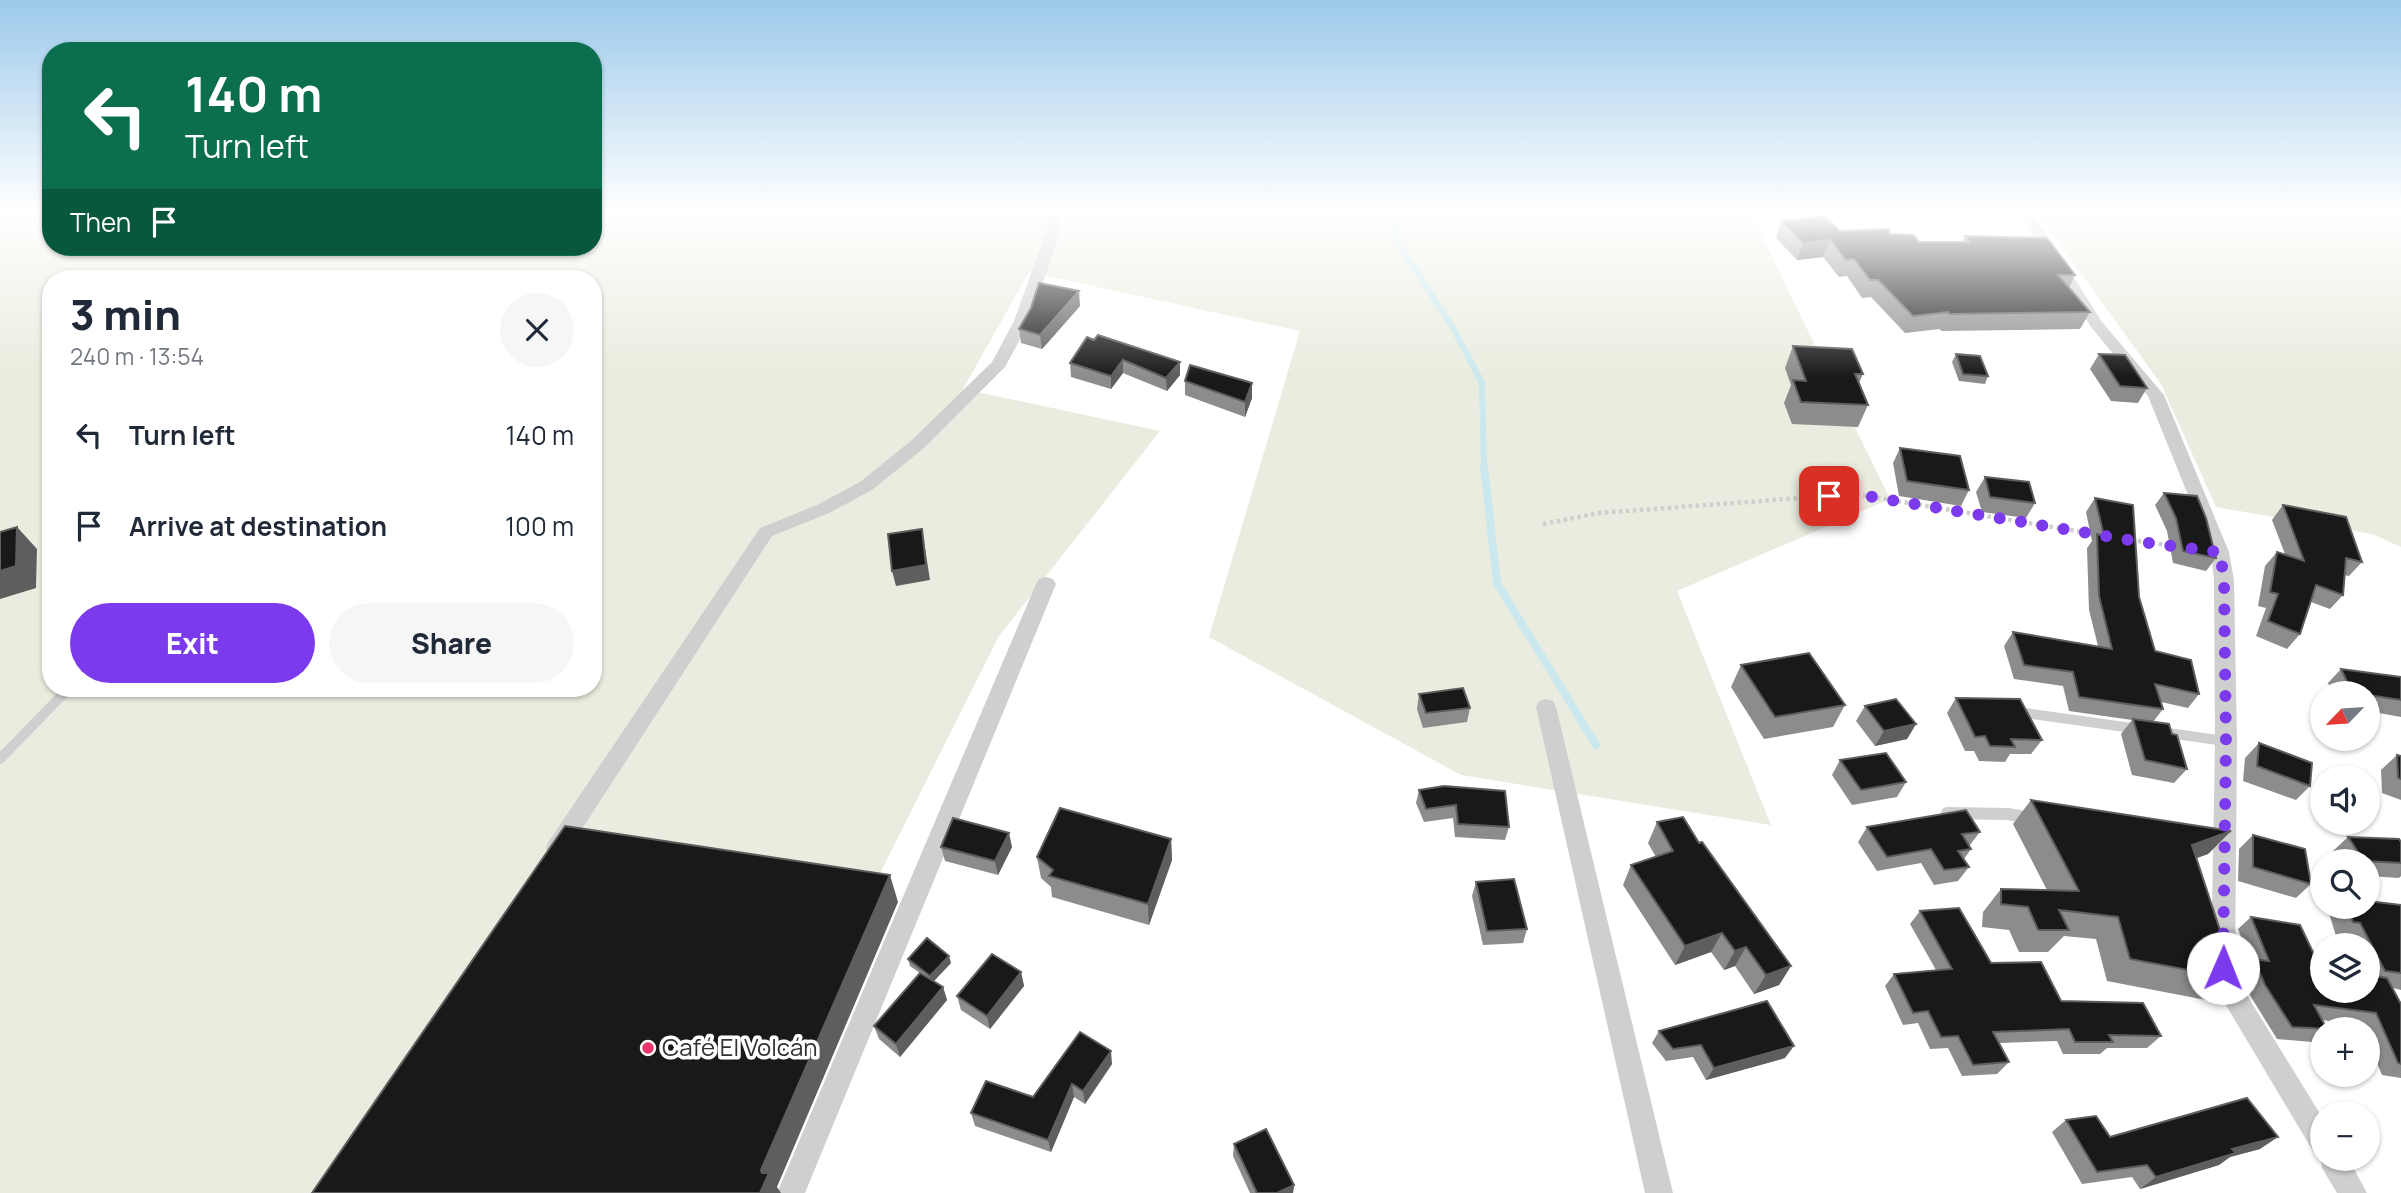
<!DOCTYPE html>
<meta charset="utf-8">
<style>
body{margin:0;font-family:Manrope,sans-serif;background:#f6f6f7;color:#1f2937;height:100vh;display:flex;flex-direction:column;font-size:26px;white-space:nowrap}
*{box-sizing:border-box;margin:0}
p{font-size:23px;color:#747a83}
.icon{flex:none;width:38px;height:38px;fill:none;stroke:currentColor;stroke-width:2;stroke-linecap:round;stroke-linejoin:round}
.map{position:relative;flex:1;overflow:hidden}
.sheet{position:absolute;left:42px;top:270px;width:560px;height:427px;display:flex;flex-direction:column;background:#fff;border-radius:28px;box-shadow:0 2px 5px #0004}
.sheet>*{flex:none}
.guide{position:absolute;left:42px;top:42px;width:560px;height:214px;border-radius:28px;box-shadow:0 2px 5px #0004;background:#0b6e4f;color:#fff;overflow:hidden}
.needle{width:46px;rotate:245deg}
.fabs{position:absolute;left:2310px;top:681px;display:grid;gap:14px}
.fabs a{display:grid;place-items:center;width:70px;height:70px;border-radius:50%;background:#fff;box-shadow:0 2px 5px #0004;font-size:35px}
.pin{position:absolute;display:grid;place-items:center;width:60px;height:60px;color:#fff;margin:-30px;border-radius:14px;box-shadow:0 4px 10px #0006}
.me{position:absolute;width:77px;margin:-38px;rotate:1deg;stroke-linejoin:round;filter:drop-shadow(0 0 5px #0008)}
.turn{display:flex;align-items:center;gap:24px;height:147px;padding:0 28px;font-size:32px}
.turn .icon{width:91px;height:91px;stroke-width:2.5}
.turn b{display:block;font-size:49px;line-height:60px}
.then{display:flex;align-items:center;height:66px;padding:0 28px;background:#0003;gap:14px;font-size:26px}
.round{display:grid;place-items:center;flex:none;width:74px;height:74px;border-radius:37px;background:#f6f6f7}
.head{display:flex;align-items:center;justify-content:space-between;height:119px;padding:0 28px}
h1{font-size:42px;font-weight:800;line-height:52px}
.primary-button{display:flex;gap:14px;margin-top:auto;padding:14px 28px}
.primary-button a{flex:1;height:80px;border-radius:42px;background:#7c3aed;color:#fff;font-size:28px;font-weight:800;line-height:80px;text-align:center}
.primary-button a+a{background:#f6f6f7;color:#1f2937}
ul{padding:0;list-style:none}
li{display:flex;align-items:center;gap:21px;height:91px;padding:0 28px}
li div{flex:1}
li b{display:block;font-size:26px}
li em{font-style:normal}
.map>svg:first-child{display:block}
.green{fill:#e9ecde;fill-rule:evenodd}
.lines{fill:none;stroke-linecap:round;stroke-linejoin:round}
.stream-far1{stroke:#cae8ed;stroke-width:6}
.stream{stroke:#cae8ed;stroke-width:8}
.path-far1{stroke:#cfcfcf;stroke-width:3.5;stroke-dasharray:2.5 2.5;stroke-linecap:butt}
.path{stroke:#cfcfcf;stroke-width:4.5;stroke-dasharray:3.5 3.5;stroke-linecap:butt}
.lane-far1{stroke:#cfcfcf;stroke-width:10}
.lane{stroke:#cfcfcf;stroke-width:12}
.street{fill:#cfcfcf;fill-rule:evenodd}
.wall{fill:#8c8c8c}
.shaded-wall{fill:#5e5e5e}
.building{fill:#191919;stroke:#5e5e5e;stroke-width:2}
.route{stroke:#7c3aed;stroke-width:12;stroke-dasharray:0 21.6}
.poi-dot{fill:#eb336c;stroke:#fff;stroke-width:2.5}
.labels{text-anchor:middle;stroke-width:7;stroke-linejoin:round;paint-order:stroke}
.near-poi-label{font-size:24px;fill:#323232;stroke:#fff;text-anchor:start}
</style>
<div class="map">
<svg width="2401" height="1193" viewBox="0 0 2401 1193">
<rect width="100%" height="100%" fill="#fff"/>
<g class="green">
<path d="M0,210H51V247H593V210H1749L1890,499L1677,591L1771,825L1461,775L1209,637L1300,331L1029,272L963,389L1160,431L999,636L798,1037L597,1193H0ZM51,278H593V688H51Z"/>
<polygon points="2035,210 2401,210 2401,547 2372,534 2216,507 2161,384"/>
</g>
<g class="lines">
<polyline class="stream-far1" points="1391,210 1397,242 1453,328 1482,383 1484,467"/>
<polyline class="stream" points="1484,465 1497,583 1596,745"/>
<polyline class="path-far1" points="0,214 27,210"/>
<g class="path">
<polyline points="1543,524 1599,513 1855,494 2094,534"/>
<polyline points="2131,540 2174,546"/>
</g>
<g class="lane-far1">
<polyline points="2025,713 2139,729"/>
<polyline points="2161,732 2225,741"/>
<polyline points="0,759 69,688"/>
</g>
<polyline class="lane" points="1947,813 2008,814 2031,818"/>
<g class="street">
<polygon points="1045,210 1059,210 1061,229 1030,321 1005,367 924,448 872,490 829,513 772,536 565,855 557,858 549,855 546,848 549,841 760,528 817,505 860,482 912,440 992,362 1014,321 1047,229"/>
<polygon points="2017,210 2031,210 2102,322 2164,395 2229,552 2234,580 2237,742 2235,968 2245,992 2322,1117 2322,1158 2348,1158 2367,1193 2337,1193 2322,1168 2320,1155 2313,1151 2227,1007 2211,968 2215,742 2214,580 2211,552 2148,396 2091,327"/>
<polygon points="1046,577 1053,579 1056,584 805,1193 777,1193 1036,584 1039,579"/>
<polygon points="1546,699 1553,701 1556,707 1673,1193 1645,1193 1536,707 1539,701"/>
</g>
</g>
<g class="wall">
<polygon points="1781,221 1840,231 1890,234 1919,242 1962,242 1965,236 2075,275 2069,288 2090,312 2080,329 1941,331 1940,329 1905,333 1871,297 1862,298 1847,276 1839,277 1823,257 1797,260 1776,238"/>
<polygon points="1080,306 1042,349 1021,343 1019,329"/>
<polygon points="1087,337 1180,362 1180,375 1167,391 1123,373 1111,389 1071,377 1070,363"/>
<polygon points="1793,346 1863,374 1859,383 1868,405 1858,427 1792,424 1784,403 1791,385 1785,368"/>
<polygon points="1956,354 1988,376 1985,384 1959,381 1952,362"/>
<polygon points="2099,354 2147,388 2138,403 2111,401 2090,369"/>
<polygon points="1185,381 1252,383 1252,398 1245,417 1185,395"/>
<polygon points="1900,448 1969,490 1961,506 1899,496 1893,463"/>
<polygon points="1985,477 2035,503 2026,518 1982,512 1976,492"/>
<polygon points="2164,493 2216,558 2206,571 2173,563 2167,531 2155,505"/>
<polygon points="2095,498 2139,597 2155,651 2199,694 2188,708 2161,702 2163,709 2153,722 2172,734 2187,769 2174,783 2132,775 2121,734 2132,720 2069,711 2063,686 2014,679 2004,646 2013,632 2098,646 2089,610 2087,548 2092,541 2086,512"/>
<polygon points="2283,505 2362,562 2349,576 2344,575 2343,595 2330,609 2311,602 2300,634 2287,649 2256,636 2266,608 2258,606 2265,566 2277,552 2285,554 2272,520"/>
<polygon points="1741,665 1845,705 1833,727 1764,739 1731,687"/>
<polygon points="2341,669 2401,677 2401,717 2368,711 2368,693 2332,693 2328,683"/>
<polygon points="1419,694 1470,708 1467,722 1423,728 1417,709"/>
<polygon points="1956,698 2042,740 2031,754 2010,754 2005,762 1979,761 1974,751 1965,751 1947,713"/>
<polygon points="1865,706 1916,724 1907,739 1875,746 1856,721"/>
<polygon points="2259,743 2310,786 2296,800 2243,781 2245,758"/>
<polygon points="2397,755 2401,756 2401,800 2382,793 2381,770"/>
<polygon points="1840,760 1906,782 1897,797 1852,805 1832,775"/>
<polygon points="1419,790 1509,827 1505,840 1455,837 1453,818 1424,822 1416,803"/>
<polygon points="2031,800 2231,831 2208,854 2196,858 2236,979 2211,1001 2107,981 2096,939 2064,936 2048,952 2019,952 2009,930 1982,927 1983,912 2001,889 2047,890 2013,824"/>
<polygon points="1657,822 1699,843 1791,966 1779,985 1754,994 1735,966 1724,970 1711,952 1675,965 1623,885 1631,865 1656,857 1648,843"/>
<polygon points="1867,827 1980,832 1969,846 1971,849 1964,859 1969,867 1958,881 1934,885 1921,863 1877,871 1858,842"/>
<polygon points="2253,835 2311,884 2296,898 2238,881 2239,849"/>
<polygon points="2348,837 2401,842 2401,876 2399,878 2368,876 2368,861 2339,861 2333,851"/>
<polygon points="1171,839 1172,860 1149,925 1052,897 1051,887 1041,878 1037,857"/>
<polygon points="941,847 1012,847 998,875 945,861"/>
<polygon points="1476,882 1527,929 1523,943 1483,945 1472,896"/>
<polygon points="2401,905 2401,990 2393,988 2401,1004 2401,1078 2382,1075 2368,1042 2368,1029 2362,1029 2360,1025 2322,1020 2322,1034 2312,1042 2277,1039 2251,997 2240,971 2251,962 2238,929 2251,917 2321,969 2368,990 2368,945 2347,945 2343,937 2336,936 2329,913 2336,906"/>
<polygon points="1920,911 1991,963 2061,1001 2161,1036 2147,1048 2107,1048 2100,1054 2063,1054 2057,1041 1999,1043 2009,1062 1997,1074 1962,1076 1948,1048 1930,1049 1918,1023 1903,1025 1885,986 1894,974 1936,970 1910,924"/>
<polygon points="908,959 951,963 934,981 943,987 947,1000 900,1057 879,1039 874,1026 920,973 910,966"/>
<polygon points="1021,972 1024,986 990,1029 961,1010 957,996"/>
<polygon points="1659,1031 1785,1058 1706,1080 1693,1057 1666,1061 1652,1043"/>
<polygon points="1112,1064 1085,1104 1074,1097 1051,1152 975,1126 971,1113 1033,1097"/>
<polygon points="2066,1120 2110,1137 2260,1149 2230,1157 2219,1165 2140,1189 2132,1177 2082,1184 2052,1132"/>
<polygon points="1234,1144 1294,1185 1293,1193 1250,1193 1233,1156"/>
</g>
<g class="shaded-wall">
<polygon points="1830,240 1823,257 1797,260 1803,243"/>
<polygon points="1079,291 1080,306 1042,349 1040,335"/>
<polygon points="1123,360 1123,373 1111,389 1111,376"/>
<polygon points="1180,362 1180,375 1167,391 1166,378"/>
<polygon points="1252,383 1252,398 1245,417 1245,402"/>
<polygon points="17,527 37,549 36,588 0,599 0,571"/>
<polygon points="922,529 930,580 896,586 892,571"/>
<polygon points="1916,724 1907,739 1875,746 1884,731"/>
<polygon points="2231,831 2208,854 2170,868 2192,845"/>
<polygon points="1009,833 1012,847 998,875 995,861"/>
<polygon points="1171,839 1172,860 1149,925 1148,904"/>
<polygon points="890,875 898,902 777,1187 781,1193 760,1193 761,1170"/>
<polygon points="1722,933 1711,952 1675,965 1685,946"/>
<polygon points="1746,947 1735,966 1724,970 1735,951"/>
<polygon points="949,956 951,963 932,983 930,976"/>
<polygon points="1791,966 1779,985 1754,994 1766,975"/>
<polygon points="1021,972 1024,986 990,1029 987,1016"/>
<polygon points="943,987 947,1000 900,1057 896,1044"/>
<polygon points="1794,1046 1785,1058 1706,1080 1714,1068"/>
<polygon points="1111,1051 1112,1064 1085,1104 1083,1091"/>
<polygon points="1072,1084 1074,1097 1051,1152 1048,1140"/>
<polygon points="2278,1137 2260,1149 2230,1157 2219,1165 2140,1189 2156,1177 2232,1149"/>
<polygon points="1294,1185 1293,1193 1277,1193"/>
</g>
<g class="building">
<polygon points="1825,216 1840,231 1889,229 1890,234 1913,235 1919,242 1970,242 1965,236 2047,238 2075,275 2058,275 2090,312 1949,314 1948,312 1913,316 1878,280 1870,280 1854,259 1846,260 1830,240 1803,243 1781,221"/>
<polygon points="1039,283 1079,291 1040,335 1019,329 1031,308"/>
<polygon points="1098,335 1180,362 1166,378 1123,360 1111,376 1070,363 1087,337 1094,340"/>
<polygon points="1793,346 1852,349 1863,374 1855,374 1868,405 1801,402 1793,380 1806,381"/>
<polygon points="1956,354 1980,356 1988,376 1963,374"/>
<polygon points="2099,354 2125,355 2147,388 2120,386"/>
<polygon points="1190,365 1252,383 1245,402 1185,381"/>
<polygon points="1900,448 1960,456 1969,490 1907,481"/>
<polygon points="1985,477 2029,482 2035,503 1990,497"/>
<polygon points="2164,493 2197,496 2206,518 2216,558 2183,551 2176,518"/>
<polygon points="2095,498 2133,505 2139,597 2155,651 2191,660 2199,694 2155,684 2163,709 2079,697 2073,672 2024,665 2013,632 2112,649 2099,596 2097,534 2104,536"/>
<polygon points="2283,505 2346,517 2362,562 2346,558 2343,595 2316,585 2300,634 2268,621 2278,594 2270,592 2277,552 2304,561"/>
<polygon points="17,527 16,566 0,571 0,532"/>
<polygon points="922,529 926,565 892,571 888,534"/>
<polygon points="1809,653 1845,705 1775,717 1741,665"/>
<polygon points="2341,669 2401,677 2401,700 2368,695 2368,693 2352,692"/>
<polygon points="1463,688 1470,708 1426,713 1419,694"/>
<polygon points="1956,698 2020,699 2042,740 2011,739 2015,747 1990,746 1985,736 1975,737"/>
<polygon points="1896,699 1916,724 1884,731 1865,706"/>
<polygon points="2133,719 2169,724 2172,734 2177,735 2187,769 2145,760"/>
<polygon points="2259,743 2312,763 2310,786 2257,766"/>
<polygon points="1886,753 1906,782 1861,790 1840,760"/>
<polygon points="2397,755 2401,756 2401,779 2398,778"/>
<polygon points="1444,786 1505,791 1509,827 1458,824 1456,805 1426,809 1419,790"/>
<polygon points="2031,800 2231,831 2192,845 2236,979 2130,959 2118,917 2059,910 2069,930 2038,930 2028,907 2001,904 2001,889 2079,891"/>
<polygon points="1060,808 1171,839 1148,904 1049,876 1053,870 1037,857"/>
<polygon points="1966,810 1980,832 1962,834 1971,849 1958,851 1969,867 1944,870 1931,849 1887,857 1867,827"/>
<polygon points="1683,817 1699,843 1702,842 1791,966 1766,975 1746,947 1735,951 1722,933 1685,946 1631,865 1673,851 1657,822"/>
<polygon points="953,818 1009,833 995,861 941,847"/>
<polygon points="565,826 890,875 761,1170 762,1173 769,1173 760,1193 312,1193"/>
<polygon points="2253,835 2305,849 2311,884 2253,867"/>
<polygon points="2348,837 2399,839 2401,842 2401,863 2364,861"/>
<polygon points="1514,879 1527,929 1487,931 1476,882"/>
<polygon points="2368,901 2401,905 2401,973 2385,971 2360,923 2353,922 2347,906 2368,906"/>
<polygon points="1959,908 1991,963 2041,962 2061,1001 2143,1003 2161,1036 2109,1035 2113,1042 2075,1042 2069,1029 1993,1032 2009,1062 1973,1065 1958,1036 1941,1037 1928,1011 1913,1013 1894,974 1952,969 1920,911"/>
<polygon points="2251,917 2300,925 2321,969 2322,969 2322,990 2368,990 2368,975 2387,978 2401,1004 2401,1064 2398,1063 2376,1013 2314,1005 2327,1029 2292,1027 2265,985 2254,959 2269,961"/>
<polygon points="927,938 949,956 930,976 908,959"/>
<polygon points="992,954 1021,972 987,1016 957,996"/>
<polygon points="920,973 943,987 896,1044 874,1026"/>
<polygon points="1767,1001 1794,1046 1714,1068 1701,1045 1673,1049 1659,1031"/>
<polygon points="1080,1032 1111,1051 1083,1091 1072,1084 1048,1140 971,1113 986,1081 1033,1097"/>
<polygon points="2247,1098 2278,1137 2232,1149 2236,1153 2156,1177 2147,1165 2097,1172 2066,1120 2096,1116 2110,1137"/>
<polygon points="1266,1129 1294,1185 1277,1193 1257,1193 1234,1144"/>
</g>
<linearGradient id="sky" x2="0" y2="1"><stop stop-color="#9cc9ea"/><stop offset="0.56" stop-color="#fff"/><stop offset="1" stop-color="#fff" stop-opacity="0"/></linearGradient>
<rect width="2401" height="377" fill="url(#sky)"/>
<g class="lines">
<polyline class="route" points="1829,496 1855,494 2141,542 2220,552 2224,580 2226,741 2223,968"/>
</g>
<circle class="poi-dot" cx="648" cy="1048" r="7"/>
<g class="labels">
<g class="near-poi-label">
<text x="662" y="1056">Café El Volcán</text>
</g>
</g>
</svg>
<div class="fabs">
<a><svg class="needle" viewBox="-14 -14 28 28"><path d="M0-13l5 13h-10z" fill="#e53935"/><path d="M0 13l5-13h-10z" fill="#747a83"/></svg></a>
<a><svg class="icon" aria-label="sound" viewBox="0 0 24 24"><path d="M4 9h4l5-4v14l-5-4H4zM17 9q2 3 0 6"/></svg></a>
<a><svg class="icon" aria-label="search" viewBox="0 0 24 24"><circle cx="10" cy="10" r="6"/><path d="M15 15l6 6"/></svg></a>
<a><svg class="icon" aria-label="layers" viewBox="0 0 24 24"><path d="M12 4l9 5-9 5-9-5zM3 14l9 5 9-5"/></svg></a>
<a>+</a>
<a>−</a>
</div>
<div class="pin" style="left:1829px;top:496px;background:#d93025"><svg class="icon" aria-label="arrive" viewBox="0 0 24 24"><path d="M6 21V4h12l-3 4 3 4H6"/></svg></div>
<svg class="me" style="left:2223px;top:968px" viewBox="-20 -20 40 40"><circle r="19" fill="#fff"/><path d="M0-13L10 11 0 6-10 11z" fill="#7c3aed"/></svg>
<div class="guide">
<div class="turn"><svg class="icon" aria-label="left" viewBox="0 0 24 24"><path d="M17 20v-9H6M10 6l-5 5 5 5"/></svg><div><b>140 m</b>Turn left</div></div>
<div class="then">Then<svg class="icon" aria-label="arrive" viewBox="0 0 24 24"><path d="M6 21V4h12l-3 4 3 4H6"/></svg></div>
</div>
<section class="sheet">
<div class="head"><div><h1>3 min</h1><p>240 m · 13:54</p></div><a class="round"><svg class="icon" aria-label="close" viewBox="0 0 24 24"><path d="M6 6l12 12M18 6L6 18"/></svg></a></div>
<ul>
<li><svg class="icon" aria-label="left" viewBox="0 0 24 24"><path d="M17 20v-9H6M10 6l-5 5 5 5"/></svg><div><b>Turn left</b></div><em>140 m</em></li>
<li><svg class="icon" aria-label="arrive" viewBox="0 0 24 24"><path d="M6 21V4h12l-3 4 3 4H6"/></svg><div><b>Arrive at destination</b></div><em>100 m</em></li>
</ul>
<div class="primary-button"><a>Exit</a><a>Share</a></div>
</section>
</div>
